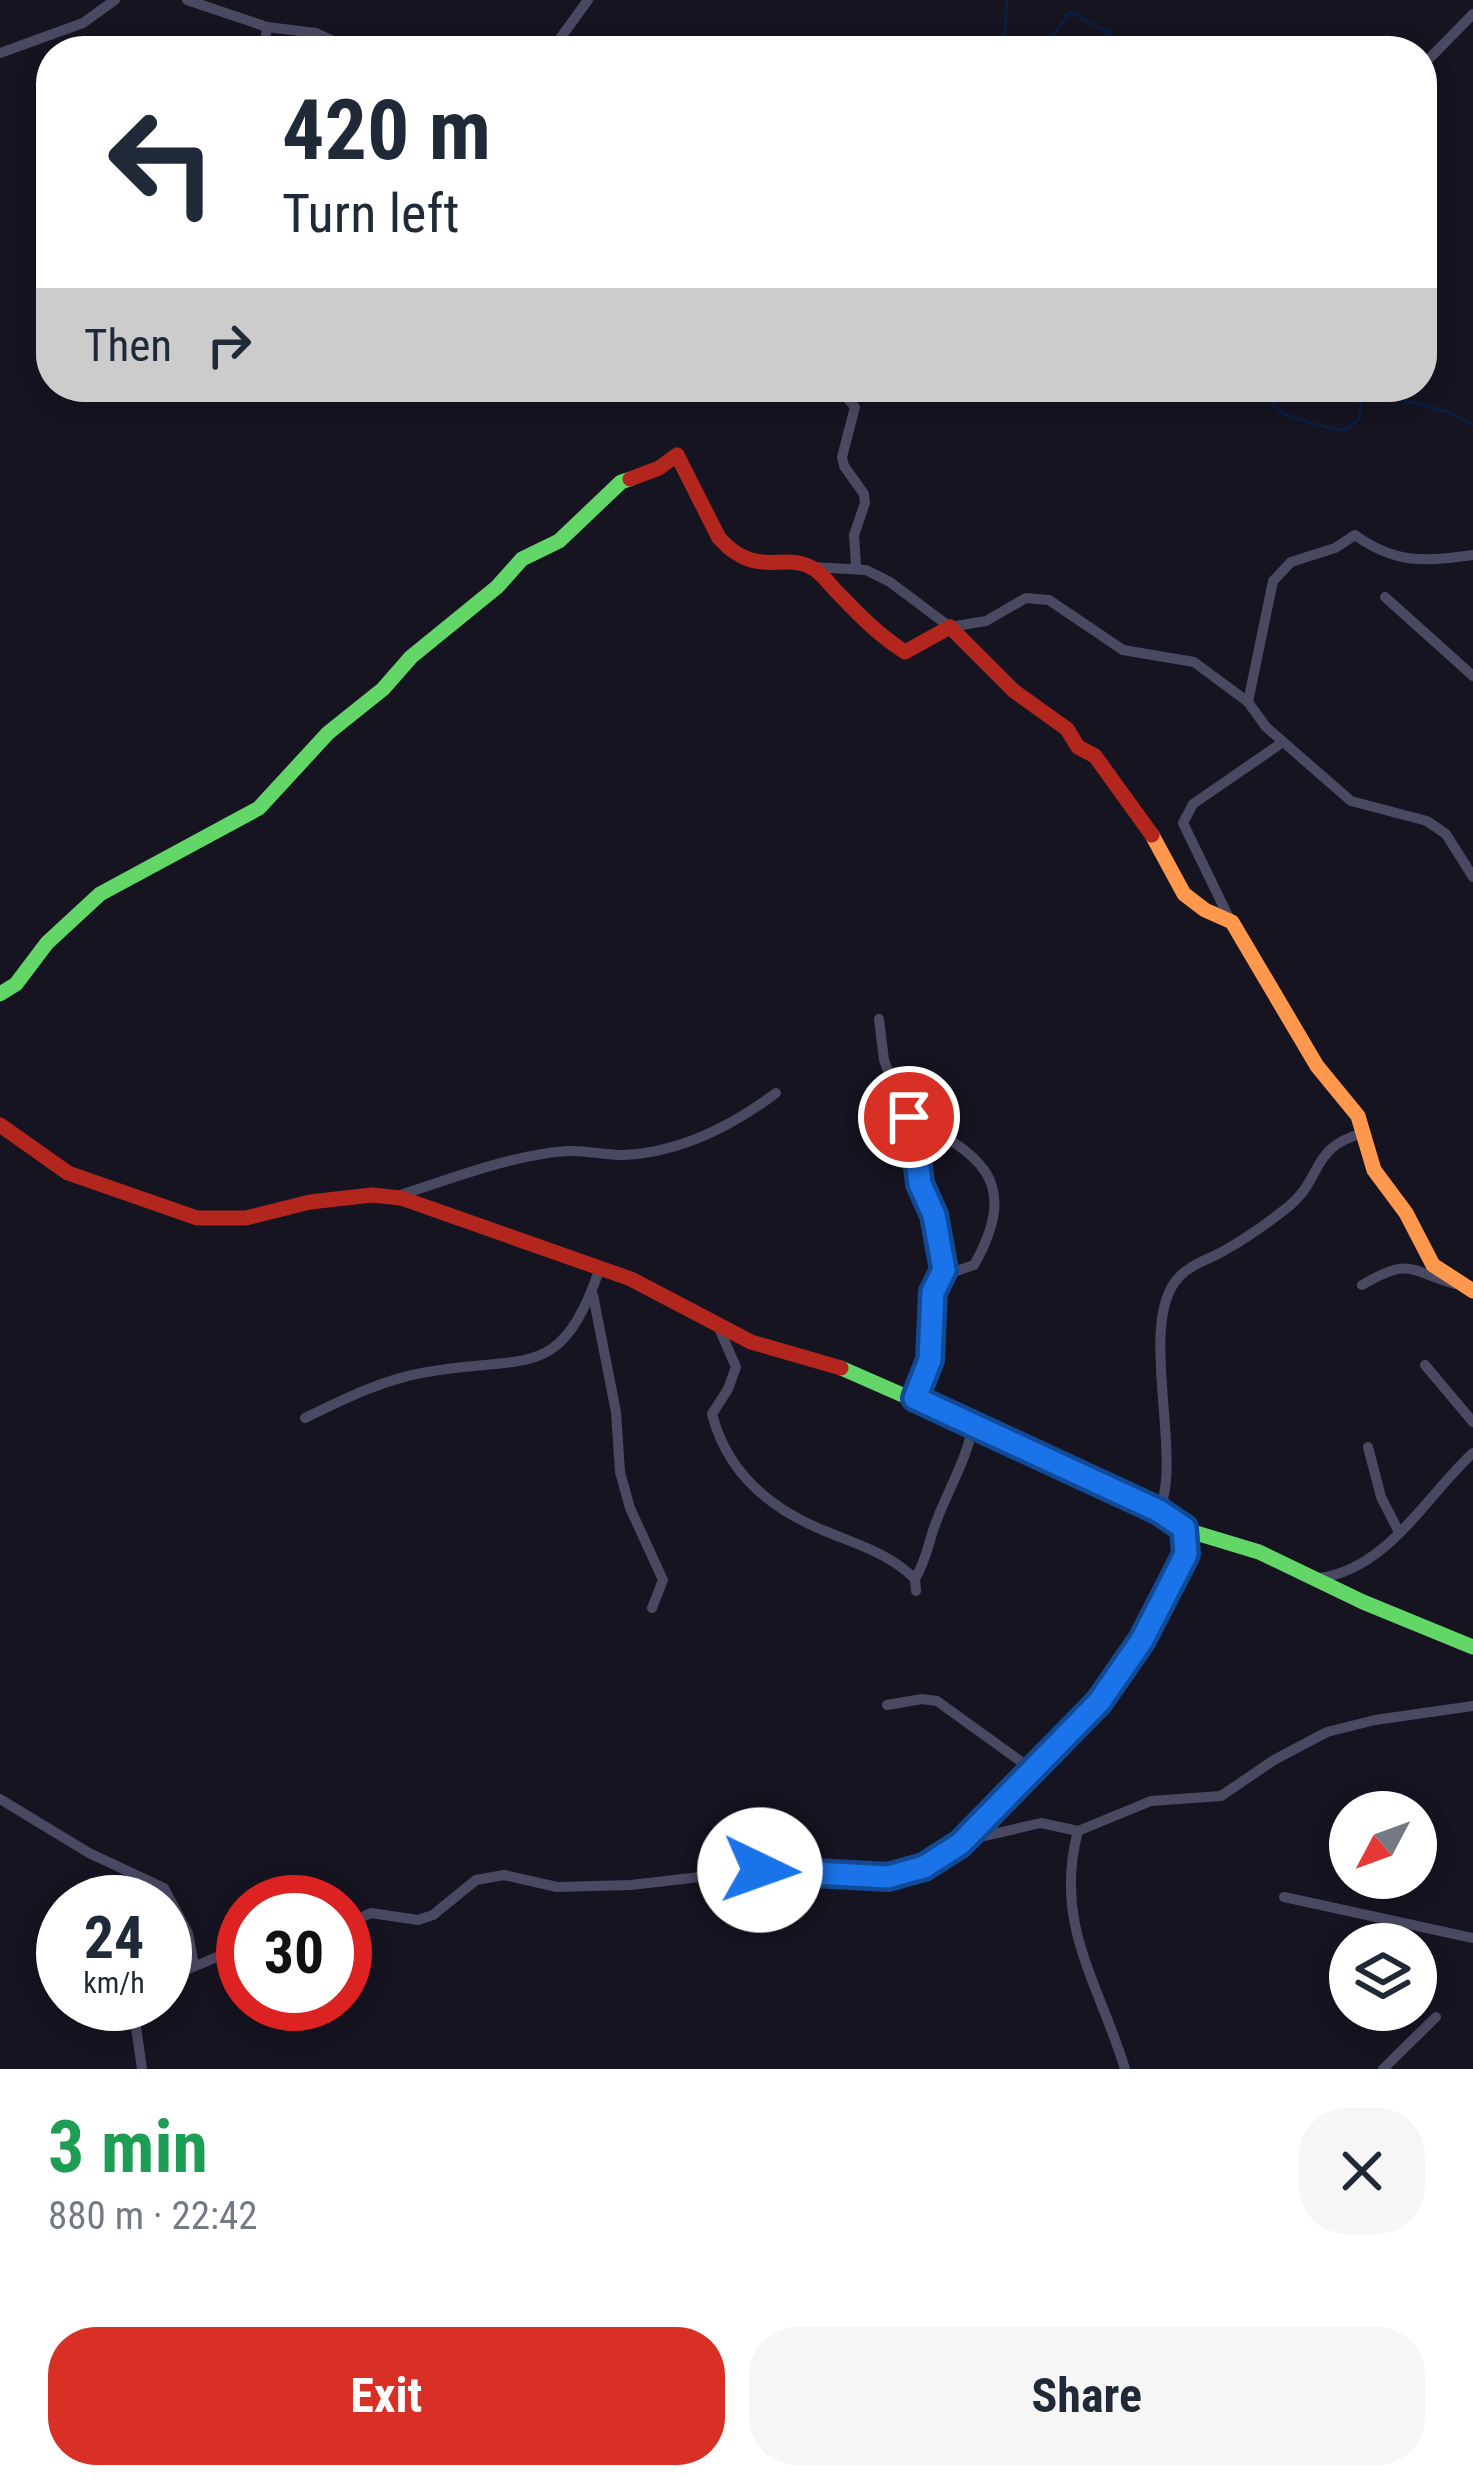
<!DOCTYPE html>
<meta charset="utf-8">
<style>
body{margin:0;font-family:"Roboto Condensed",sans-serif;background:#f6f6f7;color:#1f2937;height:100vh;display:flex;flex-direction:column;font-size:45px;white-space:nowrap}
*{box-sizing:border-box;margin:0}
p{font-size:39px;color:#747a83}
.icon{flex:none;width:66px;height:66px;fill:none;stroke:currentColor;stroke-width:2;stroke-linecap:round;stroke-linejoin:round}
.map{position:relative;height:2069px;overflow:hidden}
.sheet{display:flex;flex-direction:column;background:#fff;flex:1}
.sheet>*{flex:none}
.top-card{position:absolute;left:36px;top:36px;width:1401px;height:366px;border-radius:48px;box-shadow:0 6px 18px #0003;background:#fff;color:#1f2937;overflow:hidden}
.needle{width:78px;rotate:229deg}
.controls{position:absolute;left:1329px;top:1791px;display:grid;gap:24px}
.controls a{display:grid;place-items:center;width:108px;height:108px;border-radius:50%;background:#fff;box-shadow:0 6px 18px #0003;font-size:60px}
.speed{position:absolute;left:36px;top:1875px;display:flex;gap:24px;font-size:60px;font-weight:700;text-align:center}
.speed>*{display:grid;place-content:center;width:156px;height:156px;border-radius:50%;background:#fff;box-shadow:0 6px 18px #0003;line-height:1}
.speed small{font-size:30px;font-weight:400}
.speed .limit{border:18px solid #d22;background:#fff;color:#111}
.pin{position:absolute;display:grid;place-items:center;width:102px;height:102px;color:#fff;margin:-51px;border:6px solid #fff;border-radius:50%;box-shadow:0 3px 12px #0007}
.me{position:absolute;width:132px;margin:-66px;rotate:93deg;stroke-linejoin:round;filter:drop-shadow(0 0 9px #0008)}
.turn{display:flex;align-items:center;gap:42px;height:252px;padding:0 48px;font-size:54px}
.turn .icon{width:156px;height:156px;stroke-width:2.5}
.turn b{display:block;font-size:84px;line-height:102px}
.then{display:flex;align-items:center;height:114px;padding:0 48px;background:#0003;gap:24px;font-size:45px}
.round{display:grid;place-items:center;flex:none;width:126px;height:126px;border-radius:48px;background:#f6f6f7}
.headline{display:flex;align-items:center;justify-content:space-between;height:204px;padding:0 48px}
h1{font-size:72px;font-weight:700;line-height:90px;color:#1e9e55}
.primary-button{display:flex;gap:24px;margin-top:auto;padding:24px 48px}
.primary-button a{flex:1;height:138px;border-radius:48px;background:#d93025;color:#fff;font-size:48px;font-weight:700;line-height:138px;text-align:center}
.primary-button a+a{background:#f6f6f7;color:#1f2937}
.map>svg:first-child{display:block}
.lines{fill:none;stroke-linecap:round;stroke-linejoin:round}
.stream{stroke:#0b1e41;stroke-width:3}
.street{stroke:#4a4962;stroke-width:10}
.fast{stroke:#63d668;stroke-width:15}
.slow{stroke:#ff974d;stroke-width:15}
.jam{stroke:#b3261e;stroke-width:15}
.route-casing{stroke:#114b97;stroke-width:30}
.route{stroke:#1a73e8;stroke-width:21}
</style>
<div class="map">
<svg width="1473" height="2069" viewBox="0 0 1473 2069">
<rect width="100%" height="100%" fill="#161421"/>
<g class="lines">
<g class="stream">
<polyline points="1007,0 1004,46 1043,49 1070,12 1110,33 1108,51"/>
<path d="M1274,387C1273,394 1270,399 1275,407C1279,414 1335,431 1343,430C1351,428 1353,424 1360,418L1361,402L1371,387"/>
<polyline points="1394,387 1400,399 1448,412 1473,425"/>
</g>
<g class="street">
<polyline points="187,0 267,27 316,33 355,51"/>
<polyline points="264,51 267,27"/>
<polyline points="551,51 588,0"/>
<polyline points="0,53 83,23 115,0"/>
<polyline points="1422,66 1473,14"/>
<polyline points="837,387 855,407 842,457 844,466 864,494 865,503 854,535 856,566"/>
<path d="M1473,555C1426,562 1395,564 1355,535L1335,548L1291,562L1273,581L1248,702L1266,727L1351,801L1427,821L1446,834L1473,877"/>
<polyline points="812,567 866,570 890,582 950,627 986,621 1026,598 1049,600 1123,650 1194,662 1248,702"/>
<polyline points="1385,597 1473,676"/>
<polyline points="1230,920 1183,823 1193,804 1283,742"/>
<polyline points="879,1019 884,1060 915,1141 920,1184 934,1215 944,1270 933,1292 930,1360 915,1398"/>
<path d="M904,1114C978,1153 1023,1178 974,1265L941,1276"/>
<path d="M397,1196C451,1179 510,1155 567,1151C585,1150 605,1155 623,1155C679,1153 732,1126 776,1093"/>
<path d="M1362,1285C1410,1257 1408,1270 1455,1284"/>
<polyline points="593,1295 616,1412 620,1472 630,1508 663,1580 652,1608"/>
<path d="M718,1326L736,1367L728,1389L712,1414C727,1472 770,1509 825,1531C858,1545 889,1553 915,1579L916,1591"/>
<polyline points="1425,1365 1473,1422"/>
<path d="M305,1418C344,1399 384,1379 427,1372C527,1354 560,1384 600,1268"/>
<polyline points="1368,1447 1381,1497 1399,1532"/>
<path d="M1159,1511C1184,1456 1136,1322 1179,1277C1192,1263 1211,1259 1227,1249C1248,1237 1269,1222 1288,1207C1324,1178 1309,1147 1364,1133"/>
<path d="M1319,1578C1387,1570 1426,1496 1473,1453"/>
<path d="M915,1579C926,1561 928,1544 935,1525C947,1491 967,1460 973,1425"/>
<polyline points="887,1705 922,1699 937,1701 1034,1771"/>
<polyline points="0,1799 89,1853 164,1888 188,1933 194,1966"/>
<polyline points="1078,1831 1151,1801 1221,1796 1274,1760 1327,1732 1375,1720 1473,1706"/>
<path d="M967,1840L1041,1823L1078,1831C1053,1924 1099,1983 1125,2069"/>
<polyline points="1284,1897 1473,1938"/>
<polyline points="345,1925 371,1913 418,1920 433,1915 476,1880 504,1875 557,1887 631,1885 760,1870 888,1877 924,1867 960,1844 983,1823 1099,1702 1142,1640 1179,1568 1186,1554 1183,1529"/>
<polyline points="165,1979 217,1957 243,1955"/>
<polyline points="139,2004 136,2027 142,2069"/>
<polyline points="1383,2069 1436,2017"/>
</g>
<g class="fast">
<polyline points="0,994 16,984 47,943 100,894 259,808 328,733 383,689 411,657 497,587 522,559 559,541 621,482 630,479"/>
<polyline points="841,1368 1122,1491 1183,1529 1259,1552 1363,1602 1473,1647"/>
</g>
<polyline class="slow" points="1152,835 1184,894 1205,910 1232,922 1317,1066 1358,1116 1374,1170 1406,1213 1433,1265 1473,1291"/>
<g class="jam">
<path d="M630,479L659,468L677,455L719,538C758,581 784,550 814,569C824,575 832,588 841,596C861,617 880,636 905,652L950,627L1014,691L1067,729L1078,747L1095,756L1152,835"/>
<polyline points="0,1125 68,1173 197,1218 246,1218 310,1202 372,1195 401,1198 631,1279 751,1342 841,1368"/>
</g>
</g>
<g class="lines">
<g class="route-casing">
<polyline id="route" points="760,1870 888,1877 924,1867 960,1844 1099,1702 1142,1640 1179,1568 1186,1554 1184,1528 1159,1511 915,1398 930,1360 933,1292 944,1270 934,1215 920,1184 915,1142 903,1114 909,1117"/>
</g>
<use href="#route" class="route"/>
</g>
</svg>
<div class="controls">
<a><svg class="needle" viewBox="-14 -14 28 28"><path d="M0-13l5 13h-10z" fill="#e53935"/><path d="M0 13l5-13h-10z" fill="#747a83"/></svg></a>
<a><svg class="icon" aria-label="layers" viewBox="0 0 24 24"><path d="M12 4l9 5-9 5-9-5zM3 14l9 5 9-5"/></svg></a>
</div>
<div class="speed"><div>24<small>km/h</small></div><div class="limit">30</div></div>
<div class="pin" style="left:909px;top:1117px;background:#d93025"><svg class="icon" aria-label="arrive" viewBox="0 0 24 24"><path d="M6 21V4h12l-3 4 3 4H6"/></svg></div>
<svg class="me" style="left:760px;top:1870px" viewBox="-20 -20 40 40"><circle r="19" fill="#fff"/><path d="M0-13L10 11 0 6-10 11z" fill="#1a73e8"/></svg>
<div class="top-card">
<div class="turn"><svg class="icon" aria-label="left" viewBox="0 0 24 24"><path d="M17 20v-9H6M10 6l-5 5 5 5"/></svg><div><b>420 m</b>Turn left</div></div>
<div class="then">Then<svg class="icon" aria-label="right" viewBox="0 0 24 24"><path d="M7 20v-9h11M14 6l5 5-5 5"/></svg></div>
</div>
</div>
<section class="sheet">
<div class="headline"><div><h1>3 min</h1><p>880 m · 22:42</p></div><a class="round"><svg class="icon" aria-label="close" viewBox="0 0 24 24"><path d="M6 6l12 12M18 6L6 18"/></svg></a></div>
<div class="primary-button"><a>Exit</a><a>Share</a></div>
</section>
